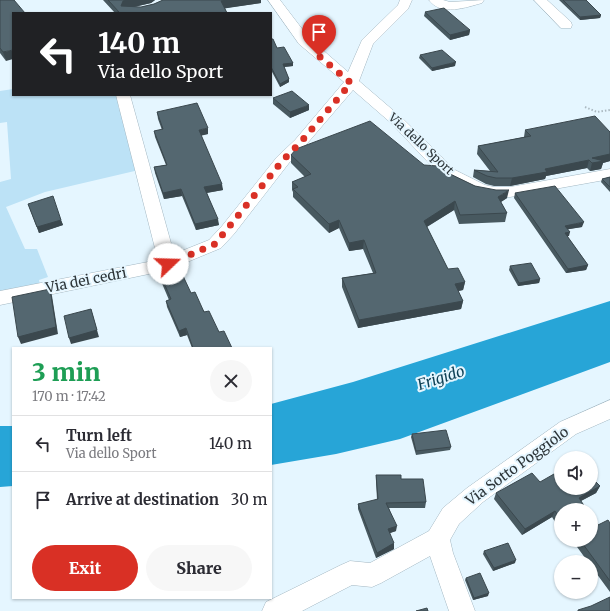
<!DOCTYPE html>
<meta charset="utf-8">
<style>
body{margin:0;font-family:Merriweather,serif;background:#f7f7f7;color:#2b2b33;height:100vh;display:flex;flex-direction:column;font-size:15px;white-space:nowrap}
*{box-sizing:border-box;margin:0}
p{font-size:13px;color:#7c7c81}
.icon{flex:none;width:22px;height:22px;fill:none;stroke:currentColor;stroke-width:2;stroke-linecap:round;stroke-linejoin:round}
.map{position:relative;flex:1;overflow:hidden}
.panel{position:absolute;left:12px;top:347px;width:260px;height:252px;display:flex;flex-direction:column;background:#fff;border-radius:0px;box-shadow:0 1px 3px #0004}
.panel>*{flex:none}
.banner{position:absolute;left:12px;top:12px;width:260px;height:84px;border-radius:0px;box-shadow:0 1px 3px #0004;background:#202124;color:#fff;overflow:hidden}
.fabs{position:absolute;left:554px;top:451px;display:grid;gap:8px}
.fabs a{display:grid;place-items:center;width:44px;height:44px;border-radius:50%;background:#fff;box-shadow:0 1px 3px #0004;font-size:20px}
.pin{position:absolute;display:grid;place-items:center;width:34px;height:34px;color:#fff;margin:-41px -17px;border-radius:50% 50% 50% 0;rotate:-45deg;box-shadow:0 0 4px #0007}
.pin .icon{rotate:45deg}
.me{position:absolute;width:44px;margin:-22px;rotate:69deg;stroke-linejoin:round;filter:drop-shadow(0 0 3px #0008)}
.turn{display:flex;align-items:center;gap:14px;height:84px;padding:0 20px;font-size:18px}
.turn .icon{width:52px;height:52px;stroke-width:2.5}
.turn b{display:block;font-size:28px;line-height:34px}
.round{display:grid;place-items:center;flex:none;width:42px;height:42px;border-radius:21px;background:#f7f7f7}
.head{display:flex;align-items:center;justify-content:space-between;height:68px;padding:0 20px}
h1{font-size:24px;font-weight:800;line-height:30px;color:#1e9e55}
.cta{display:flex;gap:8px;margin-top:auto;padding:8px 20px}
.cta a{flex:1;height:46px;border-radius:24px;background:#d93025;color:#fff;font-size:16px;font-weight:800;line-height:46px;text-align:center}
.cta a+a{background:#f7f7f7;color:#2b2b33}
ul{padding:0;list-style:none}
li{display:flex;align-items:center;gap:12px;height:56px;padding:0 20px;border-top:1px solid #e1e1e2}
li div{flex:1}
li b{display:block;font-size:15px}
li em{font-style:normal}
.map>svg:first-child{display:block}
.green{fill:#bce2f6}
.water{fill:#27a5d7}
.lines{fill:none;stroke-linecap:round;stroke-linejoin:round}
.minor-casing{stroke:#a3b7c2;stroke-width:1}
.path{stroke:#abb9c1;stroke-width:2;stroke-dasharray:1.5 2;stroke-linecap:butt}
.minor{fill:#fff;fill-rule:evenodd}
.wall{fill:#485960}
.shaded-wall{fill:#3b484e}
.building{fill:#546770;stroke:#3b484e}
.route{stroke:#d93025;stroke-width:7;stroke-dasharray:0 12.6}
.labels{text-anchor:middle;stroke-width:4;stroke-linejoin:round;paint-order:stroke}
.far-street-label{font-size:12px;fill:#2d3539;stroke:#e5f6ff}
.street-label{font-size:14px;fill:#2d3539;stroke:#e5f6ff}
.water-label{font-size:15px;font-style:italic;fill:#0f4156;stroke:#e5f6ff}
</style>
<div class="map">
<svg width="610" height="611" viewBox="0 0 610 611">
<rect width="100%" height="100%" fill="#e5f6ff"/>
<polygon class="green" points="13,89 13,95 119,95 121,103 118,106 120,111 123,112 139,170 45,192 6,207 25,249 37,249 48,277 39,280 40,285 0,294 0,182 11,179 7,122 0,123 0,91"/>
<g class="water">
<polygon points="610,301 610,362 400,439 336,454 271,465 271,404 353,382"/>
<polygon points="0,426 13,426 13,486 0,487"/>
</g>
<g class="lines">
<g class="minor-casing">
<g id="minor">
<polygon points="268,0 280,0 309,38 348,72 362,40 398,5 400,0 412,0 408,9 373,44 359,81 401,117 455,170 485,185 494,187 510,187 610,169 610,179 510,197 494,197 474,193 443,178 391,123 353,90 305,146 289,163 234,234 221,248 168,270 0,305 0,291 158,260 116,95 130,95 174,254 209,240 222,226 277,157 295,140 344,82 299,44"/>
<path d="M429,0H443L450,2L484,0L482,3C467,7 441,17 429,0Z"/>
<polygon points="534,0 547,0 571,22 572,25 571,28 561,28"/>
<polygon points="610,400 610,419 576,434 483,502 459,524 450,540 453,553 475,611 449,611 430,556 381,583 372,587 352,585 302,611 262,611 266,602 341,565 350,561 370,563 429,531 443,508 467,488 560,422"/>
</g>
</g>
<polyline class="path" points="585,107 597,112 610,110"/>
<use href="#minor" class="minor"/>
</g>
<g class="wall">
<polygon points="0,0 6,61 0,53"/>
<polygon points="103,0 155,0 151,3 134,7 141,7 154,4 163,0 261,0 261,3 225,8 227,13 115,13"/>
<polygon points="559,0 586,0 601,15 600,18 580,20"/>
<polygon points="425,12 470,30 469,35 450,40 424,16"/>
<polygon points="271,39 277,48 293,63 293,66 284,67 289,79 289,82 280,87 271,70"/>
<polygon points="420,55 455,66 432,71 419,58"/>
<polygon points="273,98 309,110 290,118 273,104"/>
<polygon points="157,112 208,134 201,135 223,190 207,193 219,225 196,230 182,196 164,199 155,173 154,167 166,165 155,137 154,131 162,130 158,119"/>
<polygon points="525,130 610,132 610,161 603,163 601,169 590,171 587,168 546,176 545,179 510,186 494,186 486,184 473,177 474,170 490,171 477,154 478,146 524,137"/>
<polygon points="291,155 424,165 444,171 475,186 507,198 501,202 507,213 505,222 459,224 454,210 427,227 448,269 465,282 463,290 458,291 463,301 461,309 358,328 342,287 342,278 373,273 363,249 349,251 339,228 329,233 293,197 293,192 292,190 292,182 305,177 291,163"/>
<polygon points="610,177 610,192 601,182 602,179"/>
<polygon points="515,193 582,227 568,229 569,236 567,236 588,265 586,270 566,273 514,198"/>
<polygon points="28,204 61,220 63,225 39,233"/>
<polygon points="510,266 540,279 539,283 518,286 509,270"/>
<polygon points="157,267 191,293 219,332 232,348 192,348 187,335 180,337 167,307 166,301 169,300 158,274"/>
<polygon points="412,434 451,447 450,450 416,455 411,437"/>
<polygon points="376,475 401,479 426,502 425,508 389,508 396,531 390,533 394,549 376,558 358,509 358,504 377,500 376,481"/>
<polygon points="540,482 600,486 596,493 581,501 561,510 561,529 560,530 552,517 522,535 494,499 496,493"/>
<polygon points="610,523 610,592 591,566 591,562 588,562 572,540 591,540 598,525"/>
<polygon points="484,551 515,563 493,571 483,554"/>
<polygon points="466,578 488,596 473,600 465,580"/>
</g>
<g class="shaded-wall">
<polygon points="127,0 155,0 151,3 125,9 121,6 123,1"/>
<polygon points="227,0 261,0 261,3 221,9 221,1"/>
<polygon points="601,15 600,18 580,20 580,17"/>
<polygon points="470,30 469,35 450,40 450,35"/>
<polygon points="13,50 13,59 6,61 3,52"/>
<polygon points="456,62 455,66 432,71 432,68"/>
<polygon points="293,63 293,66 283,67 283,64"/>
<polygon points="289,79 289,82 280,87 280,84"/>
<polygon points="309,105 309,110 290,118 290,112"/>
<polygon points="208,128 208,134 200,136 199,130"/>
<polygon points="610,154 610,161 603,163 601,169 590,171 592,163 592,158"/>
<polygon points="589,160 587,168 546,176 545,179 510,186 512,178 545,169"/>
<polygon points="222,184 223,190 205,193 204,187"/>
<polygon points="181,189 182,196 164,199 163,193"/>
<polygon points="509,190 507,198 496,205 498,197"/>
<polygon points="455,201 454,210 423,229 424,221"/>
<polygon points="218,219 219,225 196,230 195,224"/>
<polygon points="61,220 63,225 39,233 37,227"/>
<polygon points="339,220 339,228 329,233 329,224"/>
<polygon points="584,222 582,227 564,230 565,226"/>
<polygon points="570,232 569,236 563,237 565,233"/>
<polygon points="364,240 363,249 349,251 349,243"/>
<polygon points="588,265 586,270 566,273 568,269"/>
<polygon points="540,279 539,283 518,286 519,283"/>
<polygon points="465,282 463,290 453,292 455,284"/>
<polygon points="50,289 52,296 58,334 21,344 18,337"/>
<polygon points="463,301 461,309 358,328 359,320"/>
<polygon points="91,309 99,337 71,344 69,338"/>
<polygon points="186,328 187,335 180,337 179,331"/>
<polygon points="595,470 592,476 591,477 591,472"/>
<polygon points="600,486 596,493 575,504 579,498"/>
<polygon points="555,511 552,517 522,535 525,529"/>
<polygon points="397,526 396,531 387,534 388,529"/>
<polygon points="394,543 394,549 376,558 377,553"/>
<polygon points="516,560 515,563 493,571 494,568"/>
<polygon points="489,593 488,596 473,600 474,598"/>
</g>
<g class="building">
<polygon points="0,0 14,0 25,13 13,13 13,50 3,52 0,48"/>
<polygon points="108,0 127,0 123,1 121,6 141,7 154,4 163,0 227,0 221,1 227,13 117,13 117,12 119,12"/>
<polygon points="563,0 586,0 601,15 580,17"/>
<polygon points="444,8 470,30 450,35 425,12"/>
<polygon points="271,39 273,39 277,48 284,47 293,63 283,64 289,79 280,84 271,67"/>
<polygon points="442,50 456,62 432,68 420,55"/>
<polygon points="292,91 309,105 290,112 273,98"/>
<polygon points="197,103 208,128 199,130 222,184 204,187 218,219 195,224 181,189 163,193 154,167 167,165 154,131 163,129 157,112"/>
<polygon points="595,116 610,132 610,154 592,158 604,161 592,163 589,160 545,169 547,172 512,178 496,178 487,176 474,170 498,172 478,146 531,136 525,130"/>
<polygon points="370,121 424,165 438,166 444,171 475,186 496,190 509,190 498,197 507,213 460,215 455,201 424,221 448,269 458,268 465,282 455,284 463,301 359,320 342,278 376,273 364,240 349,243 339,220 329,224 293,189 298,187 292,182 311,174 291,155 296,149"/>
<polygon points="610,177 610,187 602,179"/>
<polygon points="555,186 584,222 565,226 570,232 565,233 588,265 568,269 515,193"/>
<polygon points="53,196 61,220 37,227 28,204"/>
<polygon points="176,261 191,293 195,292 204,312 209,311 219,332 224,331 232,348 193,348 186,328 179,331 166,301 171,299 157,267"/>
<polygon points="531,263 540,279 519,283 510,266"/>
<polygon points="50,289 56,327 18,337 12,297"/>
<polygon points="91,309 97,330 69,338 64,316"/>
<polygon points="446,430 451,447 416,451 412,434"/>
<polygon points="591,465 595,470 591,472"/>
<polygon points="561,470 561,488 591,488 591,477 600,486 579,498 587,510 561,510 561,520 555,511 525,529 496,493 532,473 540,482"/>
<polygon points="376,475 401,475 401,479 423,479 426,502 386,503 397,526 388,529 394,543 377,553 358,504 378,499"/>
<polygon points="591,515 598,525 608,520 610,523 610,581 580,540 591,540"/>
<polygon points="508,543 516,560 494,568 484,551"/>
<polygon points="480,573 489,593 474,598 466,578"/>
<polygon points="610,597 610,611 578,611 578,610 591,606"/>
<polygon points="427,608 428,611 416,611"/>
</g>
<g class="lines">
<polyline class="route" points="168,264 215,244 283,160 300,143 351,83 319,56"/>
</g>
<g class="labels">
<g class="far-street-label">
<text transform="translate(421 144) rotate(43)" y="4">Via dello Sport</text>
</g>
<g class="street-label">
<text transform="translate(86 280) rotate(-11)" y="5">Via dei cedri</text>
<text transform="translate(517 466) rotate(-36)" y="5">Via Sotto Poggiolo</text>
</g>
<g class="water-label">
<text transform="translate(441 378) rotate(-18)" y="5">Frigido</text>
</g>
</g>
</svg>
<div class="fabs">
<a><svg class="icon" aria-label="sound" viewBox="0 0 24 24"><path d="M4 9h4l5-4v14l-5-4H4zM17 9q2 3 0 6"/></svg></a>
<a>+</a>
<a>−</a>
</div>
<div class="pin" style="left:319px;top:56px;background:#d93025"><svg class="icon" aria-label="arrive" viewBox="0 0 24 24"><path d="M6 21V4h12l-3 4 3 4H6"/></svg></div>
<svg class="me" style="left:168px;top:264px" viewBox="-20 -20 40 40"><circle r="19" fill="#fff"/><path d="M0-13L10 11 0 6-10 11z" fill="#d93025"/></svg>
<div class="banner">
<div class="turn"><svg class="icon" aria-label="left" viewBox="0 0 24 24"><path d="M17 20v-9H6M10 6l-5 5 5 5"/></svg><div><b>140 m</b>Via dello Sport</div></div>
</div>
<section class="panel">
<div class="head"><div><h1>3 min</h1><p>170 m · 17:42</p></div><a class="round"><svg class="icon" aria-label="close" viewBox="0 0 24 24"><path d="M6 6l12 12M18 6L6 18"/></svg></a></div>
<ul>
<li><svg class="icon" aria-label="left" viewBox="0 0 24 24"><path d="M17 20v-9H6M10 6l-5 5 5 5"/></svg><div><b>Turn left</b><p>Via dello Sport</p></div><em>140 m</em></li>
<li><svg class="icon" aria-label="arrive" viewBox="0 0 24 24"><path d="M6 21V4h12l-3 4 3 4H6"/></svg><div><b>Arrive at destination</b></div><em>30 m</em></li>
</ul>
<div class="cta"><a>Exit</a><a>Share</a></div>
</section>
</div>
